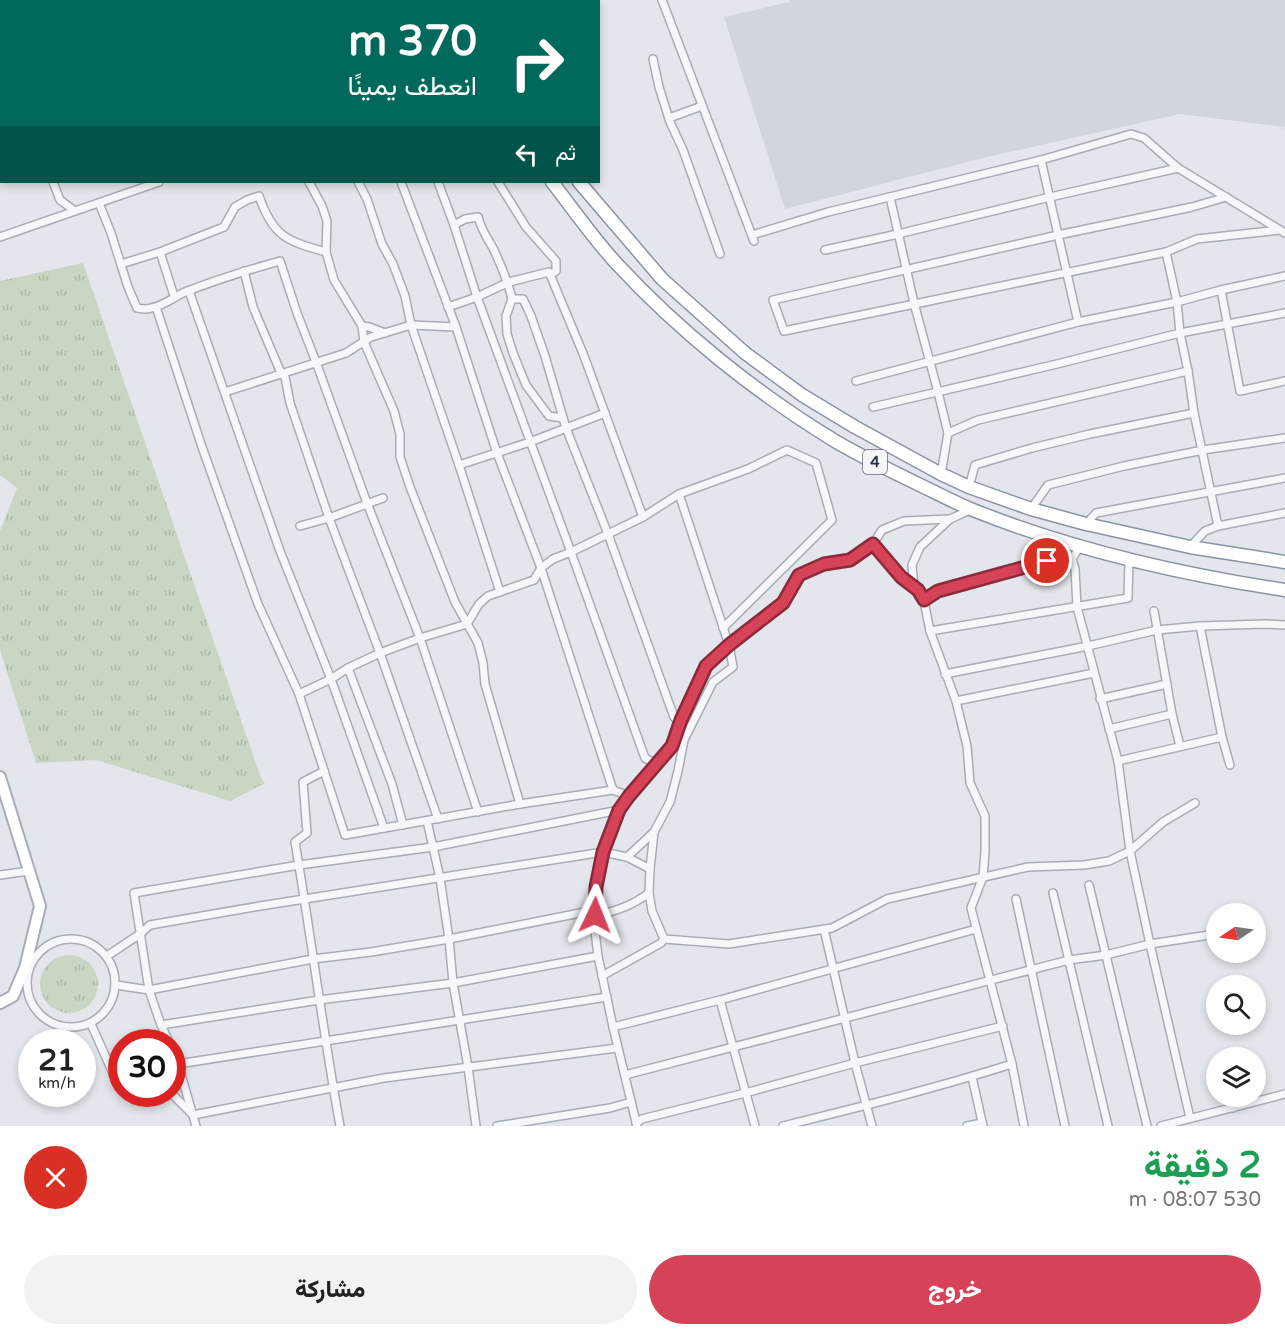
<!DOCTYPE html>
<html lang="ar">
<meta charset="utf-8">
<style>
body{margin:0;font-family:"Varela Round",Vazirmatn,sans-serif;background:#f2f2f2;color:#222;direction:rtl;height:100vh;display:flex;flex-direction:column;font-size:22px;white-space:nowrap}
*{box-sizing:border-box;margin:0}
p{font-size:20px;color:#767676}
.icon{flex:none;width:33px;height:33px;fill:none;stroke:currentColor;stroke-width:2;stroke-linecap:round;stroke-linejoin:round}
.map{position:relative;height:1126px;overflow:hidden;direction:ltr}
.drawer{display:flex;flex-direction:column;background:#fff;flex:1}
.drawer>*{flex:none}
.hud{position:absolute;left:0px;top:0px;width:600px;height:183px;box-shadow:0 3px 9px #0003;direction:rtl;background:#00695c;color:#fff;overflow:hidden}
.needle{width:39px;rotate:257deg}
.tools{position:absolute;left:1206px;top:903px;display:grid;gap:12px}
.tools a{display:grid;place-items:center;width:60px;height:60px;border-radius:50%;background:#fff;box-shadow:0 3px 9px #0003;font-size:30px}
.speed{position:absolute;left:18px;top:1029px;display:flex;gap:12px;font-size:30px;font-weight:700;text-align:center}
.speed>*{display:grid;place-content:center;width:78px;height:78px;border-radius:50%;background:#fff;box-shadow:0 3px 9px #0003;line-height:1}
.speed small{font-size:15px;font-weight:400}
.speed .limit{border:9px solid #d22;background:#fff;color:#111}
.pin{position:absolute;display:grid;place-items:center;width:51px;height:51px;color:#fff;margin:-26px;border:3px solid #fff;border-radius:50%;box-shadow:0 2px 6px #0007}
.me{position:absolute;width:66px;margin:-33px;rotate:2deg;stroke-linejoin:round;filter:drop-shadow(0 0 4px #0008)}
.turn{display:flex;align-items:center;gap:21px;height:126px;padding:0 24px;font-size:27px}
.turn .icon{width:78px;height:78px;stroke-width:2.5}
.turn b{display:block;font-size:42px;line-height:51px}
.then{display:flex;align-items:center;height:57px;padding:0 24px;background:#0003;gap:12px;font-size:22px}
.round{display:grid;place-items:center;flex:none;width:63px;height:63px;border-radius:32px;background:#f2f2f2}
.head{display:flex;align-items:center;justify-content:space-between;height:102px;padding:0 24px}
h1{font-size:36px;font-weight:800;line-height:45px;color:#1e9e55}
.action{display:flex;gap:12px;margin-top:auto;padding:12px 24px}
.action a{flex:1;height:69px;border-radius:36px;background:#d64257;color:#fff;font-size:24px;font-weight:800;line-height:69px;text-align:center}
.action a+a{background:#f2f2f2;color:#222}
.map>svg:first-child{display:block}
.built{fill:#d1d5de}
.grass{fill:url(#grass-tufts)}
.park{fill:#c8d6c3}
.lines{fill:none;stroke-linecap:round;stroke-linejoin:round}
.street-casing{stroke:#a7adb7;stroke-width:10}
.secondary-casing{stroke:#a7adb7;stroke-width:14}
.highway-casing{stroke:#8993a3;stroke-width:15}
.street{stroke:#f6f7fa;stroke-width:7}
.secondary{stroke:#fff;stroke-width:10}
.highway{stroke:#fff;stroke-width:12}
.route-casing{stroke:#8b2b39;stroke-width:15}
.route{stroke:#d64257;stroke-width:10}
.labels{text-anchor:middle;stroke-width:5;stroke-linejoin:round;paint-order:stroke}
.shield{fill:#f3f5f9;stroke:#666d7b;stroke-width:1.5}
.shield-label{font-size:15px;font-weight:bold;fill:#293345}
</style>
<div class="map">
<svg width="1285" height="1126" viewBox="0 0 1285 1126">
<defs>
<pattern id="grass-tufts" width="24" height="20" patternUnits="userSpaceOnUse" patternTransform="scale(1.5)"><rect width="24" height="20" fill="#c8d6c3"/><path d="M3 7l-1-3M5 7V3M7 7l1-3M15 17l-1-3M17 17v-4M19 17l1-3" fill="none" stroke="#acb8a9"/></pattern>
</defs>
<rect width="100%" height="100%" fill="#e3e6ec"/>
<polygon class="built" points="790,0 1285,0 1285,131 1284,127 1180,114 987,157 785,209 724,17 790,2"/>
<g class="grass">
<polygon points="83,263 261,778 265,783 230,801 96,760 36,763 0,650 0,531 17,488 0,475 0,281"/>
<circle cx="69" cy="984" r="29"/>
</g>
<polygon class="park" points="0,0 385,0 385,1 2,2 1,130 0,127"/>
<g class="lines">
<g class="street-casing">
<g id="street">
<polyline points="524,0 525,2"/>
<polyline points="662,0 754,241"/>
<polyline points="423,2 425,0"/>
<polyline points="484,2 487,0"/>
<polyline points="653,59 659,87 670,122 683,150 720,254"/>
<polyline points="0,62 2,64"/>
<polyline points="669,118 702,106"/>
<polyline points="0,121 2,121"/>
<polyline points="1041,160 1078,322"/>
<polyline points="0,176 2,175"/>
<polyline points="53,182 60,200 75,211"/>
<polyline points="309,182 322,206 327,221 326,252 334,280 362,326 364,342 394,411 400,434 400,457 410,487 455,602 478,643 483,663 485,684 520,804"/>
<polyline points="358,182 367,199 382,244 393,264 405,296 411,325 459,465 500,592"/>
<polyline points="401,182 456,327 497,453 541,568 613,790"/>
<polyline points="438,182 454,225 477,297 571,552 645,758 656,764"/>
<polyline points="498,182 526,227 556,261 556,271 550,275"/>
<polyline points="890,197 914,303 938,392 948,433 941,474"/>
<polyline points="1226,197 1192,207 1058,235 773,300 784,331 1166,252 1197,239 1280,230"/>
<path d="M99,203L111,233L128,287L137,308C142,309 146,310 151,308C163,306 174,297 185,292C216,280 248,270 280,261L297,313L316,362L367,503L420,638L478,812"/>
<path d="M454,225L465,219L478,217C481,229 487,238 493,248C501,265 508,281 512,299H523L531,316L545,356L566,428L608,534L674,717L680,724"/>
<polyline points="752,235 828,212 1041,160 1131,134 1144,138 1178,168 1285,233"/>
<polyline points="0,237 159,182"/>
<polyline points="825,250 898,234 1050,197 1178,168"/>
<polyline points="160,252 174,296"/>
<polyline points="1166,252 1177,302 1180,333 1188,371 1194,413 1218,526"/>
<path d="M121,264L160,252L224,227L235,207L247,200L259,196C273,237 287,241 326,252"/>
<polyline points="244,271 253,307 281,373 285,377 290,403 329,518 380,653 438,819"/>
<polyline points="1221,290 1240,391 1285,381"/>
<polyline points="189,291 280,551 331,679 384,828"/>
<polyline points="512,299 506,316 507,334 513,353 526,385 549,416 563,418"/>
<polyline points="156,307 202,447 258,604 299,694 345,835 520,804 613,790 629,796"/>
<polyline points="448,307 477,297 509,282 549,272 584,356 643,517"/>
<polyline points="362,326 369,327 385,333"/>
<polyline points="856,381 1078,322 1177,302 1221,290 1285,276"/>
<polyline points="225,392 346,353 371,337 411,325 456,327"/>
<polyline points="873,407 1057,364 1180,333 1285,313"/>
<polyline points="948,433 978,420 1188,371"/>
<polyline points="459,465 530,442 605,413"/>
<polyline points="969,487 975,465 1032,448 1090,434 1194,413"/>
<polyline points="1031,509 1048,485 1124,466 1203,450 1285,438"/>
<polyline points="1086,524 1096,513 1285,478"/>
<polyline points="300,526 329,518 383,498"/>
<polyline points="873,544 901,577 918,590 924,601 930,631 956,701 967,746 970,783 985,816 985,852 983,877 971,908 1012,1064 1024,1126"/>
<polyline points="1080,546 1072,559 1075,569 1077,607 1118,761 1130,851 1150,944 1190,1118"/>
<polyline points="1190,547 1205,531 1218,526 1285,513"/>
<polyline points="1047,561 1072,559"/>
<polyline points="914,587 912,565 920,547 950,519"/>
<polyline points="924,601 938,591 1047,561 1052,537"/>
<polyline points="1154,611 1172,714 1180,746"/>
<polyline points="1200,626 1222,737 1230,765"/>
<polyline points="930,631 1128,598 1129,560"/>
<polyline points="348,668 392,784 403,825"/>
<polyline points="945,674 1088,646 1157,630 1200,626 1265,624 1285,625"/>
<polyline points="299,694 331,679 348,668 380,653 420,638 467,624 479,604 488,596 534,580 541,568 553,559 571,552 643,517 679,494 748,469 787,450 816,463 832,520 723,628"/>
<polyline points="1100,699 1167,684"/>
<polyline points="956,701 1094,673"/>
<polyline points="1109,729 1172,714"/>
<polyline points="1118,761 1222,737"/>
<path d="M324,771L303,782L307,833L295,842C311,936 323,1032 340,1126"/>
<polyline points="427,821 440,878 449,939 453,983 468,1067 476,1126"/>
<polyline points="627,857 654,832"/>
<polyline points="0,875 29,871"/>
<polyline points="1089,885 1147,1126"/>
<polyline points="1053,893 1108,1126"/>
<polyline points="1016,899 1065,1126"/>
<path d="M595,915C615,912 633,905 649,893"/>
<polyline points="824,929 855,1063 872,1126"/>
<circle cx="71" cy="983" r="44"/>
<polyline points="664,939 652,911 649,893 650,869 654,832 670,802 678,771 684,740 713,682 733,667 729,645 679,494"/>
<polyline points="107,956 140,934 150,925 260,906 603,852 627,857 650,869"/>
<polyline points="602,976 661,943 664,939 729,944 832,928 887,899 1028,867 1084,865 1109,861 1130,851 1163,822 1195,803"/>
<polyline points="116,985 149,990 313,959 371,952 449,939 595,910"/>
<polyline points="720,1000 755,1126"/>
<polyline points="91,1024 116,1080 122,1080"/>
<polyline points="161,1025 319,1000 453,983 598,956"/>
<polyline points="613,1027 720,1000 976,929"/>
<polyline points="169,1042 161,1025 149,990 134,893 299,865 433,847 619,810"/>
<polyline points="172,1051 178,1064 196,1126"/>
<polyline points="1226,1055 1226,1058"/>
<polyline points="178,1064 607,997"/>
<polyline points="625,1075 1069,960 1106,955 1150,944 1209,935"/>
<polyline points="972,1077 983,1126"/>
<polyline points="172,1094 193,1115 384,1078 617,1048"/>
<polyline points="1232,1096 1233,1108"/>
<polyline points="636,1123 642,1119 745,1093 855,1063 1003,1026"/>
<polyline points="497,1126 610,1108 631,1102"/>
<polyline points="637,1126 613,1027 598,956 595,931 596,887 603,852 619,810 629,796 672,746 681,720 706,666 729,645 783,603 799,575 824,564 850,560 873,544 882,530 904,521 950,519 970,510"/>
<path d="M783,1126C860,1107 936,1088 1012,1064"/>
<polyline points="967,1126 982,1123"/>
<polyline points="1161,1126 1285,1094"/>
</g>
</g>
<g class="secondary-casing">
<polyline id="secondary" points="0,777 40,906 25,968 13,996 0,1003"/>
</g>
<g class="highway-casing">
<g id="highway">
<polyline points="450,0 450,2"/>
<polyline points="474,0 475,2"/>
<path d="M552,182C573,209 593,238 617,264C679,331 756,393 835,441C862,457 891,471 920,485C937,493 955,503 973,510C1073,550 1179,574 1285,590"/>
<polyline points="579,182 662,279 745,353 802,395 855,427 941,474 969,487 1031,509 1086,524 1190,547 1285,562"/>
</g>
</g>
<use href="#street" class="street"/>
<use href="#secondary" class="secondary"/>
<use href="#highway" class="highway"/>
</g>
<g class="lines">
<g class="route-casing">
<polyline id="route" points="595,915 596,887 603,852 619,810 629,796 672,746 681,720 706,666 729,645 783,603 799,575 824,564 850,560 873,544 901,577 918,590 924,600 938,591 1047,561"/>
</g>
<use href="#route" class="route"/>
</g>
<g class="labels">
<rect class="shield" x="863" y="450" width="24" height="24" rx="4.5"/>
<g class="shield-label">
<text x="875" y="467">4</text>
</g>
</g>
</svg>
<div class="tools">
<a><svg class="needle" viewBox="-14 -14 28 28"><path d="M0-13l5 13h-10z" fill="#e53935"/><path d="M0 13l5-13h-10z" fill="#767676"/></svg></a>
<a><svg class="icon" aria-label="search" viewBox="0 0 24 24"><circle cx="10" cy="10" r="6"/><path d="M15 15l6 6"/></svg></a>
<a><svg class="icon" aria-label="layers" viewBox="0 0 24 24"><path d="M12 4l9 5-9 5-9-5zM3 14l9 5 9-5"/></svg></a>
</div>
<div class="speed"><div>21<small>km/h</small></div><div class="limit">30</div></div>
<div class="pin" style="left:1047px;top:561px;background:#d93025"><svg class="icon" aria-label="arrive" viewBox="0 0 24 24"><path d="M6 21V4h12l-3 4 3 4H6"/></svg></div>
<svg class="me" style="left:595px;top:915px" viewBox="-20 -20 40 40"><path d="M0-17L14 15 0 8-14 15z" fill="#d64257" stroke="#fff" stroke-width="4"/></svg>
<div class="hud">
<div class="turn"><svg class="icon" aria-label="right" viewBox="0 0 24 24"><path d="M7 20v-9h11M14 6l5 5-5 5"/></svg><div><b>370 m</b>انعطف يمينًا</div></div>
<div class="then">ثم<svg class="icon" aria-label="left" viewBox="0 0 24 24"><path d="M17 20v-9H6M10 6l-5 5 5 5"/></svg></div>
</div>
</div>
<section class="drawer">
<div class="head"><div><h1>2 دقيقة</h1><p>530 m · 08:07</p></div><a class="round" style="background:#d93025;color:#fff"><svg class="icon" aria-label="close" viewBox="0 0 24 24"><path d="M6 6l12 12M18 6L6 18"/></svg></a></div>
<div class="action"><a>خروج</a><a>مشاركة</a></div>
</section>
